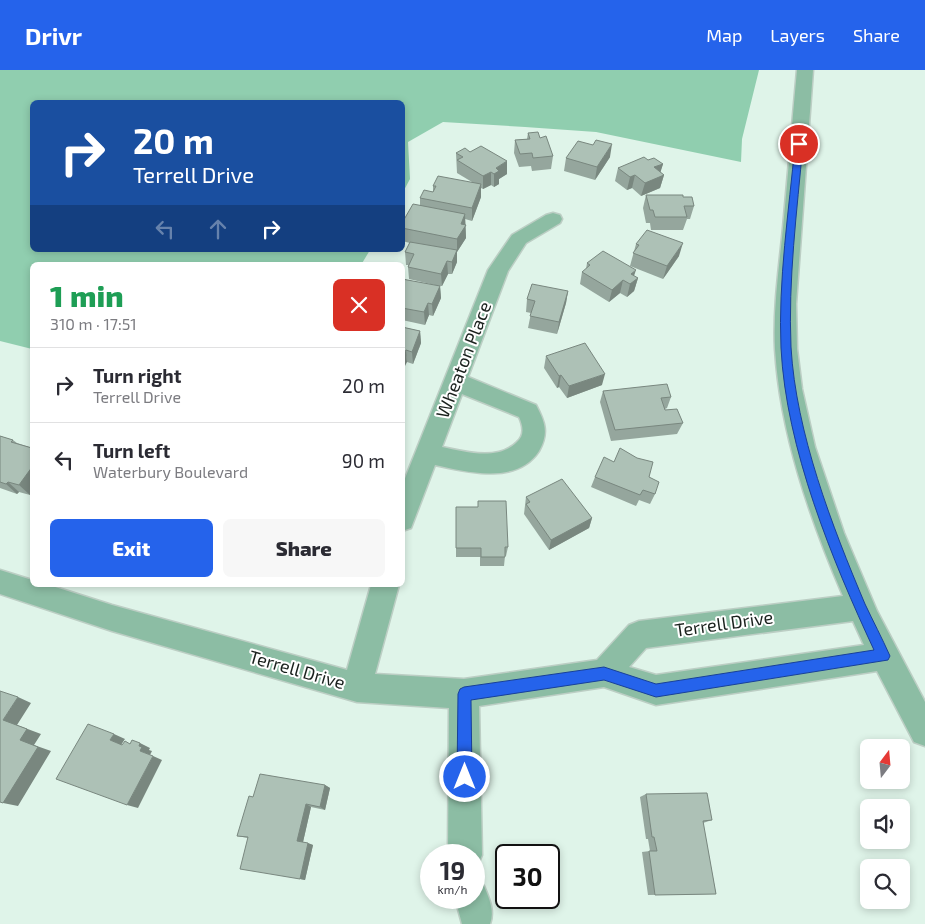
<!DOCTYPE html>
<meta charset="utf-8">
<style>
body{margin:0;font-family:"Exo 2",sans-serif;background:#f7f7f7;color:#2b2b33;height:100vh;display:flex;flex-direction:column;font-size:19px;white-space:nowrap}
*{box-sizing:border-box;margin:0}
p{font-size:16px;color:#7c7c81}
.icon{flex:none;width:28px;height:28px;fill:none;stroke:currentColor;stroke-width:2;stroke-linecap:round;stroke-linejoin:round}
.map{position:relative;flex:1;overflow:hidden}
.details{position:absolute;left:30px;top:192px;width:375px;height:325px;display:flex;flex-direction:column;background:#fff;border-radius:8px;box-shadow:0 2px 8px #0003}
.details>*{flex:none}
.guide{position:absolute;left:30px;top:30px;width:375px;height:152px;border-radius:8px;box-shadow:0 2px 8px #0003;background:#1a4fa0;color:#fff;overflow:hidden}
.needle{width:32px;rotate:16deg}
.tools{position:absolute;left:860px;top:669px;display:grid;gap:10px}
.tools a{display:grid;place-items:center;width:50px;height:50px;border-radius:8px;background:#fff;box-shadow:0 2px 8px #0003;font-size:25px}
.speed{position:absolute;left:420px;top:774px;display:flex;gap:10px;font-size:25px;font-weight:700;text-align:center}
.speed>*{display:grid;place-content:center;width:65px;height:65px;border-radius:50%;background:#fff;box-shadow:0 2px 8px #0003;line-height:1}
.speed small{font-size:12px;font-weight:400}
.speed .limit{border:2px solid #111;border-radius:8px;background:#fff;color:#111}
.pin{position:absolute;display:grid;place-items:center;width:42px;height:42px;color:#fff;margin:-21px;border:2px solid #fff;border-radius:50%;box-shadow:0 1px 5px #0007}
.me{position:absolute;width:55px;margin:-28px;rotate:0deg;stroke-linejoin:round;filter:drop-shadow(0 0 4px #0008)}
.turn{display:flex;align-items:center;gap:18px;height:105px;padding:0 20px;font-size:22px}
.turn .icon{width:65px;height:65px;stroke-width:2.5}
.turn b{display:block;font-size:35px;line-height:42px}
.lanes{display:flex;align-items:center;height:48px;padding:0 20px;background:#0003;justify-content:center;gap:25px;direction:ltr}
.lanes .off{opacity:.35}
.round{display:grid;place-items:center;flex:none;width:52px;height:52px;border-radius:8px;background:#f7f7f7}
.summary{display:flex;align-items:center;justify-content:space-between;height:85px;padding:0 20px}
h1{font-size:30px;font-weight:800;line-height:38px;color:#1e9e55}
.button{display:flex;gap:10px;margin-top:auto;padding:10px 20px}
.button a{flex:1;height:58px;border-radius:8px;background:#2563eb;color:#fff;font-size:20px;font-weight:800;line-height:58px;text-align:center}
.button a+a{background:#f7f7f7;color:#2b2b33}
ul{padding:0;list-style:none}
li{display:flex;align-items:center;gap:15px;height:75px;padding:0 20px;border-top:1px solid #e1e1e2}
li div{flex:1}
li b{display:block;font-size:19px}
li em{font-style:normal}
header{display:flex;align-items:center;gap:30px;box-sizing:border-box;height:70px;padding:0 25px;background:#2563eb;color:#fff}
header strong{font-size:24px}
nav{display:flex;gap:28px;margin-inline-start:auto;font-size:18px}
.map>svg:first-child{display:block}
.forest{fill:#90ceaf}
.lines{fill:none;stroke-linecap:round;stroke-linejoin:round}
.street-casing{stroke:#bccec4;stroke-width:3}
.street{fill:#8cbda4;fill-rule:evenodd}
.wall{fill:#95a69d}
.shaded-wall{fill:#79877f}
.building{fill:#adc1b6;stroke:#79877f}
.route{fill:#2563eb;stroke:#184099}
.labels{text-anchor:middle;stroke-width:4;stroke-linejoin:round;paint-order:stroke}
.street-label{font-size:18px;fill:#1a211d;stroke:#fff}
</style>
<header>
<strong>Drivr</strong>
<nav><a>Map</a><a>Layers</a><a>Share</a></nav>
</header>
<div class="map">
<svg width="925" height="854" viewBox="0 0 925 854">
<rect width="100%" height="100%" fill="#dff4e9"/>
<polygon class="forest" points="0,0 759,0 742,69 741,92 596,62 525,57 443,52 408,72 410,109 403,122 402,32 32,32 32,180 370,180 361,195 32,195 32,279 0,271"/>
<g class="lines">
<g class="street-casing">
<g id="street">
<path d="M797,0H813L796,234L797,279L802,319L815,377L844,463L877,541L925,632V676L914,672L877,601L656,635L604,617L479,636L482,785L477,797L474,798V785H448L449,638L357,632L112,561L0,524V500L32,510V515H49L112,535L347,600L371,515H399L375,604L464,609L597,590L629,555L639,551L843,526C810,449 780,363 775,279C773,239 779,198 783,158C788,106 792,53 797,0ZM853,551L864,575L656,605L629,597L646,578Z"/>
<path d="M553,143L560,145L562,149L560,153L526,173L508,201L468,307L536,335C545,352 549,363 539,381C517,415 467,402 435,395L411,458L402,461V416L488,200L512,165L546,145ZM462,324L519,347C523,356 525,365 517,372C498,391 466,382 442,377Z"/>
<path d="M474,812L484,816C489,828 495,841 490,854H462L455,828H474Z"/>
</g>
</g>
<use href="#street" class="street"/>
</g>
<g class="wall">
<polygon points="528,63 540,68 553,86 551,99 532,101 531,96 519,97 514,83 515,70 527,69"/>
<polygon points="456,83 507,104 499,109 499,114 494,117 491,115 483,119 481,118 481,127 472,151 465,149 466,168 457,182 457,192 452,204 448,204 442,216 440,216 441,228 433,246 429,245 425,255 402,250 402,209 439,216 409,209 408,197 408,195 406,195 405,182 410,173 402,171 402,153 420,135 420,128 433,122 433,116 472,112 457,103"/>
<polygon points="610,87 595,110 564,101 566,88"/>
<polygon points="648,90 663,94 660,102 664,105 660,118 641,126 632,118 627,120 615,111 618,98"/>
<polygon points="646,125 683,127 694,136 690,149 687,149 683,160 651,160 650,153 646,153 643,138"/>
<polygon points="636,174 679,186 663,209 630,196"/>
<polygon points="587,193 634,206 638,208 634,221 627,227 620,223 609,232 580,214 582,202 586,199"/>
<polygon points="568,221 566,233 557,264 528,258 531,243 526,242 527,229"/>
<polygon points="402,257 420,261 421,273 413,294 407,292"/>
<polygon points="546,286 602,315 567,328 559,317 557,318 544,298"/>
<polygon points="603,321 671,327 667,338 665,339 665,340 683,353 677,364 611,371 600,332"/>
<polygon points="0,366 13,370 17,373 32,378 32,422 30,425 19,422 17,424 0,418"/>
<polygon points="595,407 649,407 655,424 650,434 639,430 636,436 591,417"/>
<polygon points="526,427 592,448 589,458 549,480 524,444"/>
<polygon points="478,431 508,477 506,486 505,486 504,496 480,496 480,487 456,487 456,437 478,437"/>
<polygon points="295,515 307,515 306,517"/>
<polygon points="325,715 330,718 325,740 311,737 303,772 313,775 305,810 300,809 248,768 237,766 253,727"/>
<polygon points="646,724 712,750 703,753 716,824 648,825 642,782 650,781 648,769 646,769 640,727"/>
</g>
<g class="shaded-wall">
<polygon points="612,74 610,87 595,110 597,97"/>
<polygon points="507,91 507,104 499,109 499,114 494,117 494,104 496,98"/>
<polygon points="663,94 659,107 664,105 660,118 641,126 645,113 654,97"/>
<polygon points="491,102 491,115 483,119 483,106"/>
<polygon points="635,105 632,118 627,120 630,107"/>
<polygon points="481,114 481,127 472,151 472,138"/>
<polygon points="465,144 466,168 457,182 457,192 452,204 452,192 457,180 457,169 461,154"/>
<polygon points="683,173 679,186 663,209 667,196"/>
<polygon points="447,191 448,204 442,216 441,204"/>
<polygon points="636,200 632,212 631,204"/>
<polygon points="638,208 634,221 627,227 630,214"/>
<polygon points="623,210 620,223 609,232 612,220"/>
<polygon points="440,216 441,228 433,246 432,234"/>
<polygon points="568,221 566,233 557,264 559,252"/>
<polygon points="428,233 429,245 425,255 424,242"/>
<polygon points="420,261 421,273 413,294 412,282"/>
<polygon points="406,280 407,292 402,302 402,287"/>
<polygon points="605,304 602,315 567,328 569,316"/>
<polygon points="561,305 559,317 557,318 559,306"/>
<polygon points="32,397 32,422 30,425 19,415"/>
<polygon points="8,412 19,422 17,424 6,414"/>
<polygon points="592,448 589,458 549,480 551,470"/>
<polygon points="18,627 31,633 17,655 41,664 34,675 51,681 18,736 3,733 3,650"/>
<polygon points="114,664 125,669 121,675 110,670"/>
<polygon points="140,673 150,678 149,680 152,681 150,685 140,681 139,676"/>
<polygon points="153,686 162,690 138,738 127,735"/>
<polygon points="325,715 330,718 325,740 320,737"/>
<polygon points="306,734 311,737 303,772 297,771"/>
<polygon points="308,773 313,775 305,810 300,809"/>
</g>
<g class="building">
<polygon points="538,62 540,68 546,66 553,86 533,88 532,83 520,84 515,70 530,69 528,63"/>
<polygon points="596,70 612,74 597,97 566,88 578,71 593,75"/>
<polygon points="481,76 507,91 496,98 499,101 494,104 491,102 483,106 457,90 463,87 456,83 465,78 470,82"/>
<polygon points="644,87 648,90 654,88 663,94 654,97 664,105 645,113 635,105 630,107 618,98"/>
<polygon points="438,106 481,114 472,138 420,128 424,120 433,122 436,116 433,116"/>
<polygon points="646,125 683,125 683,127 692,127 694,136 684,136 687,147 655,147 653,140 650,140"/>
<polygon points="413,134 465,144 461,154 466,155 457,169 402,158 402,153"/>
<polygon points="647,160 683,173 667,196 633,183 639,175 636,174"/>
<polygon points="410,172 457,180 452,192 447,191 441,204 408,197 414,184 405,182"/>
<polygon points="603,181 636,200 631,204 638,208 630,214 623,210 612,220 582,202 590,195 587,193"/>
<polygon points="402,209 440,216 432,234 428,233 424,242 402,238"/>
<polygon points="532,214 568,221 559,252 530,246 535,231 527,229"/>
<polygon points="402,257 420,261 412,282 406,280 402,287"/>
<polygon points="585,273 605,304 569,316 561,305 559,306 546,286"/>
<polygon points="667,314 671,327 661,328 665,340 677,339 683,353 615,360 603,321"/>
<polygon points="0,366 13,370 11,372 32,378 32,397 19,415 8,412 6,414 0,412"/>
<polygon points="620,378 637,388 653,392 649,407 659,412 655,424 643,420 640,425 595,407 604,387 614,392"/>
<polygon points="562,409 592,448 551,470 526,434 530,432 526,427"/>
<polygon points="478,431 506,431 508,477 505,477 505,487 481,487 481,478 456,478 456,437 478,437"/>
<polygon points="0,621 18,627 3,650 27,659 20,670 38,677 3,733 0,732"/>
<polygon points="88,654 114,664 110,670 122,675 125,671 130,674 132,670 140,673 139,676 142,677 140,681 153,686 127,735 56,709"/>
<polygon points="260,704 325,715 320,737 306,734 297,771 308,773 300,809 240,799 248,767 237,766 249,726 253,727"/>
<polygon points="707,723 712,750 703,751 716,824 655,825 649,781 657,781 654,767 652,767 646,724"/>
</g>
<path class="route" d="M799,71L803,74C797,141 788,210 791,277C796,363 832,456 865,534C873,551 882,568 890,586L888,590L656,627L604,610L471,630L472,707L470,712L465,714L460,712L457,707L458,624L460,619L464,617L604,597L656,614L874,580C832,490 786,378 781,278C778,210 789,141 795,74Z"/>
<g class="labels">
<g class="street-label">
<text transform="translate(464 290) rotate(-69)" y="6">Wheaton Place</text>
<text transform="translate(724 554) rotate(-8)" y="6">Terrell Drive</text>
<text transform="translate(297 600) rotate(16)" y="6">Terrell Drive</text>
</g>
</g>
</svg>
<div class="tools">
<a><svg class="needle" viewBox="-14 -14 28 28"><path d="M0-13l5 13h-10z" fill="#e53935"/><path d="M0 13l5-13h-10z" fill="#7c7c81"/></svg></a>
<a><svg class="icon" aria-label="sound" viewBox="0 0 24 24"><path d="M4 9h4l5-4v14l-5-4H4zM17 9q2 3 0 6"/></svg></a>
<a><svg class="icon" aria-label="search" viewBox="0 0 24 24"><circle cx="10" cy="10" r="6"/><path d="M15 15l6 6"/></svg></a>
</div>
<div class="speed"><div>19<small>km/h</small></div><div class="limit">30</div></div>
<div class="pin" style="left:799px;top:74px;background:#d93025"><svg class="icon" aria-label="arrive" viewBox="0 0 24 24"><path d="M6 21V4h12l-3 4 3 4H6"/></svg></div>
<svg class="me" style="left:465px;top:707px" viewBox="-20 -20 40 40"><circle r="17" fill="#2563eb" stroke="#fff" stroke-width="3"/><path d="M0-11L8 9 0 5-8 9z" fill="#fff"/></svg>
<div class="guide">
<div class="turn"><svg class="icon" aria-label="right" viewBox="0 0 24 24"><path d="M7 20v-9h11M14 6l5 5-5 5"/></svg><div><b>20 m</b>Terrell Drive</div></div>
<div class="lanes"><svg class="icon off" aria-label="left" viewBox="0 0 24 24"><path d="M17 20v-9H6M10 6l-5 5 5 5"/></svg><svg class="icon off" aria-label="ahead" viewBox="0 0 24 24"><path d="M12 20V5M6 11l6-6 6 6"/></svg><svg class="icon" aria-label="right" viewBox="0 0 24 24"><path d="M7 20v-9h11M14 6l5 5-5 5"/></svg></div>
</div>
<section class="details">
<div class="summary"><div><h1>1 min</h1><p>310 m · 17:51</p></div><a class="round" style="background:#d93025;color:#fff"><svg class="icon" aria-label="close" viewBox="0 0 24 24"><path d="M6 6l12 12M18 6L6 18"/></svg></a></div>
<ul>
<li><svg class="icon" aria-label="right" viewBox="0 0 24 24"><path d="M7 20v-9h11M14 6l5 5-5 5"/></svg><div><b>Turn right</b><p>Terrell Drive</p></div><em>20 m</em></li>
<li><svg class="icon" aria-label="left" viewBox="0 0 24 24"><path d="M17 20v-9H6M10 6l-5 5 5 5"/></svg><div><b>Turn left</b><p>Waterbury Boulevard</p></div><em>90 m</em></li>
</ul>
<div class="button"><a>Exit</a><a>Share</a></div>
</section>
</div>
